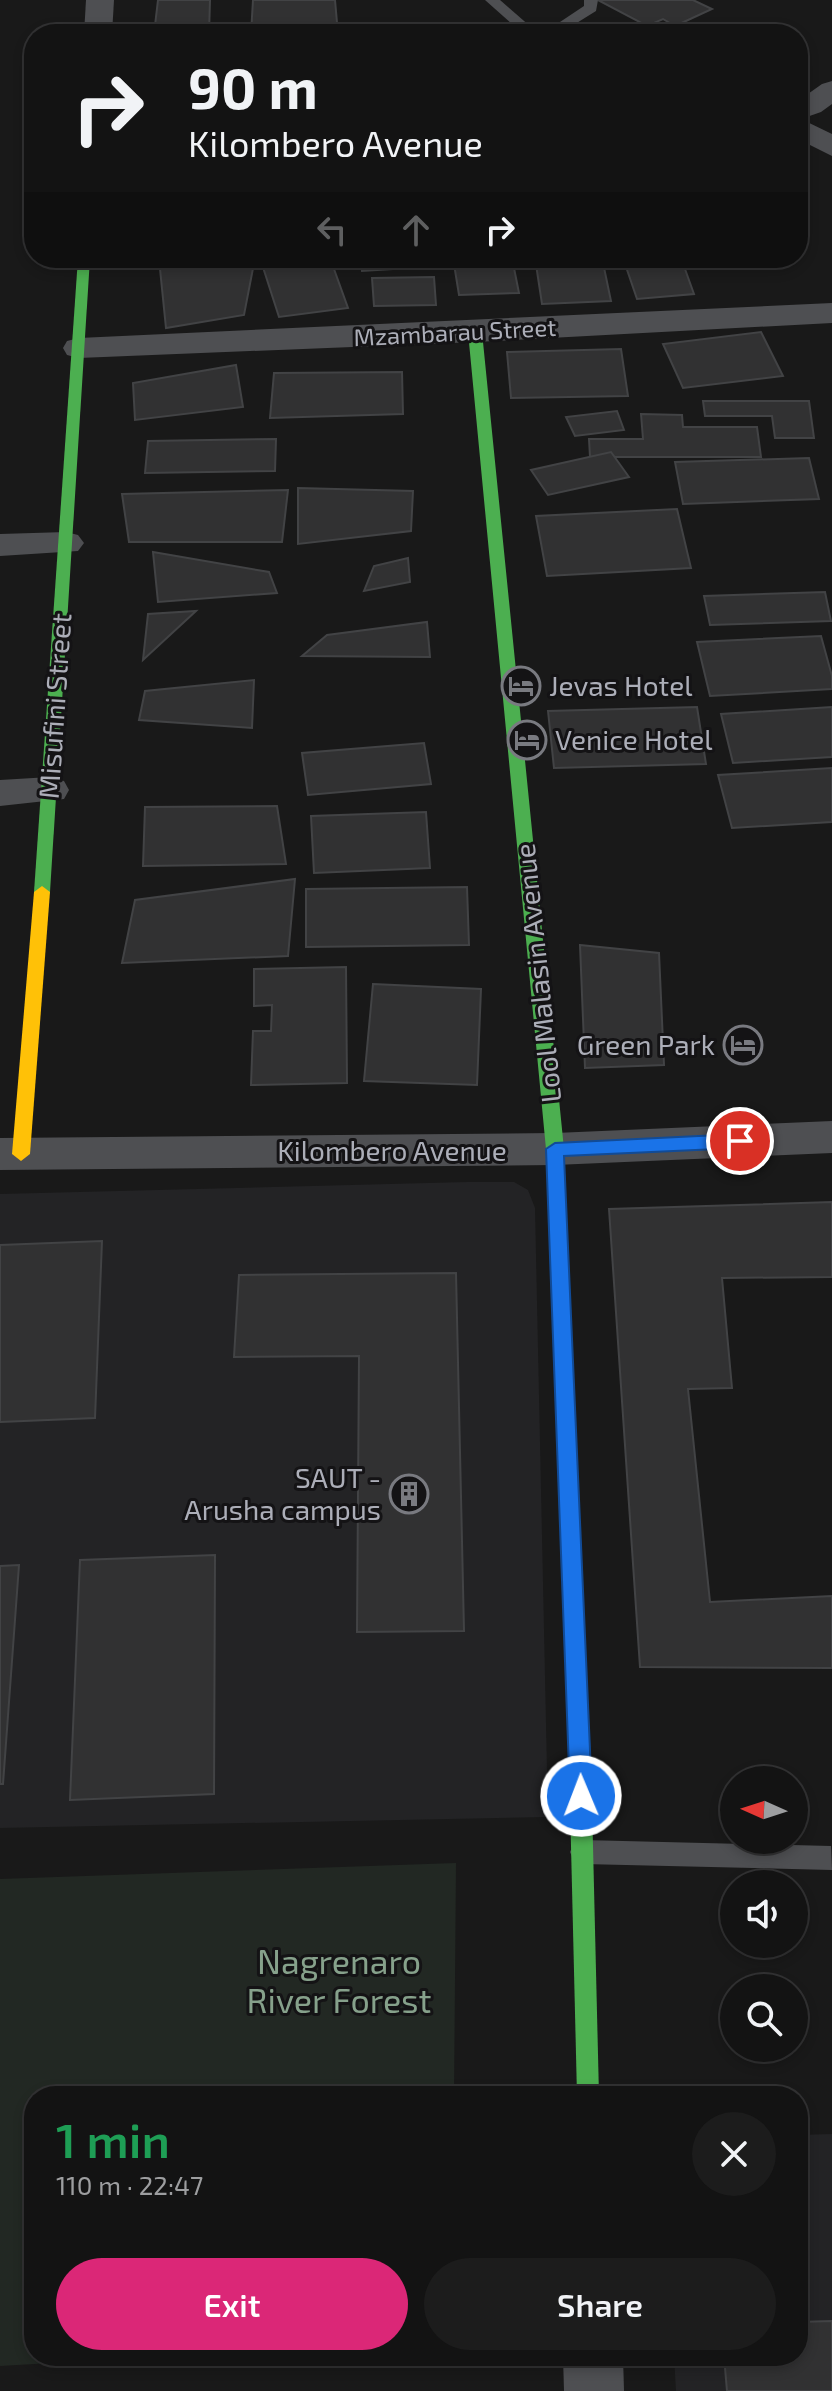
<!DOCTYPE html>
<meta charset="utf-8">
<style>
body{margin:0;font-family:"Exo 2",sans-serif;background:#1c1c1c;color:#f1f3f6;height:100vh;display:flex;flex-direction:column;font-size:30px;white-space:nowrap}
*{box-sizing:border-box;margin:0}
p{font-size:26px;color:#9d9ea0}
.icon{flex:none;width:44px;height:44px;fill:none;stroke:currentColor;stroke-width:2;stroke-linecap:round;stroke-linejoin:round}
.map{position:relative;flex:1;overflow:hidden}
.panel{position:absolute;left:24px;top:2086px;width:784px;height:280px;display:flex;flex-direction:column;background:#131313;border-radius:32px;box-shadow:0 4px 12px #0003,0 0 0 2px #323233}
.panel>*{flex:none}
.banner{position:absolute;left:24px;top:24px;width:784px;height:244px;border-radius:32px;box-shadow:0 4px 12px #0003,0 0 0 2px #323233;background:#131313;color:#f1f3f6;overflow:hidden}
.needle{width:52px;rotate:273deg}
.buttons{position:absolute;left:720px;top:1766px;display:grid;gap:16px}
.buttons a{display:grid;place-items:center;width:88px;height:88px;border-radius:50%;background:#131313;box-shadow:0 4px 12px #0003,0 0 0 2px #323233;font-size:40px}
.pin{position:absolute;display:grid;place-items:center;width:68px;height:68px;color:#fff;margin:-34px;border:4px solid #fff;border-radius:50%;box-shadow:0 2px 8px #0007}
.me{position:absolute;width:88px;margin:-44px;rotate:359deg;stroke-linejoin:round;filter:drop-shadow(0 0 6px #0008)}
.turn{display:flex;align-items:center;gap:28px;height:168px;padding:0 32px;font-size:36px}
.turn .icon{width:104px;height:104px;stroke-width:2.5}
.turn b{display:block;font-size:56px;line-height:68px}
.lanes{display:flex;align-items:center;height:76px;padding:0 32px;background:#0003;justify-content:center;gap:40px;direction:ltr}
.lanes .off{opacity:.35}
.round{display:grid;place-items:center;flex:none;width:84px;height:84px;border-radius:42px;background:#1c1c1c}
.summary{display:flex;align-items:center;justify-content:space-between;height:136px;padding:0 32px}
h1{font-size:48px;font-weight:600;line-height:60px;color:#1e9e55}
.button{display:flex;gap:16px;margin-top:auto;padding:16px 32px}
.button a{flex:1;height:92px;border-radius:48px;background:#db2777;color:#fff;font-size:32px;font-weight:600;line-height:92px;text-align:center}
.button a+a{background:#1c1c1c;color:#f1f3f6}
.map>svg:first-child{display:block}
.built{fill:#232325}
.green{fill:#222823}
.building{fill:#313132;stroke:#424345;stroke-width:2}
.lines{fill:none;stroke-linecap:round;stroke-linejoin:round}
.lane{fill:#4e4f52;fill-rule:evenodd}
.street{fill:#4e4f52;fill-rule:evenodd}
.fast{fill:#4caf50;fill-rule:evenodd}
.slow{fill:#ffc107;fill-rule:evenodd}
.route{fill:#1a73e8;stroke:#114b97;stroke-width:2}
.labels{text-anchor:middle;stroke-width:6;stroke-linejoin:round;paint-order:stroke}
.far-street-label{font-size:24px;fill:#acaeb8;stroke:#141315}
.poi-label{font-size:28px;fill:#acaeb8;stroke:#141315;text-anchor:start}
.street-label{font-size:28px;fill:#acaeb8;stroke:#141315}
.near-park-label{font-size:34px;fill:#86a18b;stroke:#141315}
</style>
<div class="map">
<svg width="832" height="2391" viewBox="0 0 832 2391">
<rect width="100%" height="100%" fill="#191919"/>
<g class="built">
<polygon points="467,1182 514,1182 528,1190 535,1208 548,1817 0,1828 0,1194"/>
<polygon points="832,2134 832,2391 676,2391 674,2356 798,2356 798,2135"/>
</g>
<polygon class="green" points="456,1863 454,2096 34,2096 34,2356 174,2356 0,2366 0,1879"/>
<g class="building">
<polygon points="158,0 210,0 209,34 154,34"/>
<polygon points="253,0 335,0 338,34 251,34"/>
<polygon points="598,0 693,0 712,9 675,26 663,19 647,26"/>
<polygon points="255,258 244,315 166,328 159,259"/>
<polygon points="260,258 330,258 348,308 279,317"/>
<polygon points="360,258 408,258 409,268 362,271"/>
<polygon points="453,258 512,258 519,293 459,295"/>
<polygon points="535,258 602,258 611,301 542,304"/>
<polygon points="623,258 681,258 694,294 637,299"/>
<polygon points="434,277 436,305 374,306 372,278"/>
<polygon points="761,332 783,376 683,388 663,344"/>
<polygon points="621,349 628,396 511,398 507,352"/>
<polygon points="236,365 243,407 135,420 133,383"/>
<polygon points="402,372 403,414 270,418 274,373"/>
<polygon points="703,401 809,401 814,438 775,438 772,416 705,416"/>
<polygon points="617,411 624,430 575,436 566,417"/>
<polygon points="641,414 682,415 683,427 757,427 761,457 590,457 589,439 643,439"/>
<polygon points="276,439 275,471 145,473 148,441"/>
<polygon points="611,452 629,477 548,495 531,470"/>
<polygon points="809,458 819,499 683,504 675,462"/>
<polygon points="298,488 413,491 411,531 298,544"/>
<polygon points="288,490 282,542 129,542 122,494"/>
<polygon points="677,509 691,568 547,576 536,516"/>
<polygon points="153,552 269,572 277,593 158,602"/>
<polygon points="408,558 410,582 364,591 374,566"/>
<polygon points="825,592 831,621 710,625 704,596"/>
<polygon points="196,611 143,660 148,614"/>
<polygon points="427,622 430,657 302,656 327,635"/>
<polygon points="821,636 832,676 832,689 710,696 697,642"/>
<polygon points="254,680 252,728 139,720 145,691"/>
<polygon points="697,707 706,764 554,768 548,711"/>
<polygon points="832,707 832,757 733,763 721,714"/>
<polygon points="424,743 431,784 308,795 302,753"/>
<polygon points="832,768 832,822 732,828 718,775"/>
<polygon points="277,806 286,864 143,866 145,807"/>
<polygon points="426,812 430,868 314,873 311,816"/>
<polygon points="295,879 288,956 122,963 135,900"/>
<polygon points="467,887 469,945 306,947 306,889"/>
<polygon points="580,945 659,953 664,1065 585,1068"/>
<polygon points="346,967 347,1083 251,1085 253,1031 271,1031 272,1005 254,1006 254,969"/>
<polygon points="373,984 481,989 477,1085 364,1081"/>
<polygon points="832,1202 832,1277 722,1278 732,1388 688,1389 710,1602 832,1596 832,1668 640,1667 609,1209"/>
<polygon points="102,1241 95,1418 0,1422 0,1245"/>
<polygon points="456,1273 464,1631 357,1632 359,1356 234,1357 239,1275"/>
<polygon points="215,1555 214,1794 70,1800 80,1560"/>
<polygon points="19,1565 3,1784 0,1784 0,1566"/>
<polygon points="832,2321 832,2391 727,2391 724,2356 798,2356 798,2322"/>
</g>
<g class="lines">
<g class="lane">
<polygon points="485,0 500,0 539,34 523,34"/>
<polygon points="584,0 598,0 596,11 559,34 542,34 584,6"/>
<polygon points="583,1840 831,1846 832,1870 583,1864 574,1861 570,1852 574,1843"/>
</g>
<g class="street">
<polygon points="86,0 114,0 112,34 84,34"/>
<polygon points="832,81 832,104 821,112 801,119 832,134 832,156 798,139 798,101 822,84"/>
<polygon points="832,303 832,323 475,342 79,358 67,355 63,348 67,341 79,338"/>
<polygon points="66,532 78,535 84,543 78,551 0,556 0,534"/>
<polygon points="50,777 64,781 69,790 64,799 0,806 0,780"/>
<polygon points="832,1121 832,1153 555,1165 0,1170 0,1138 555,1133"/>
<polygon points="563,2356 623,2356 624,2391 564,2391"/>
</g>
<g class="fast">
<polygon points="78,258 90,258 50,892 42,898 34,892"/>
<polygon points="475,328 482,332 564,1149 571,1318 569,1323 555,1323 553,1318 546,1149 468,332"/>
<polygon points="581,1794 589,1797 592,1804 599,2096 577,2096 570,1804 573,1797"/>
</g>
<g class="slow">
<polygon points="42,886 50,892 30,1154 21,1161 12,1154 34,892"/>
<polygon points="562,1311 569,1313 571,1318 592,1804 589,1811 581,1814 573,1811 570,1804 553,1318 555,1313"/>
</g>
</g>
<polygon class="route" points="740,1134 749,1141 740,1148 564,1156 592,1796 589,1802 581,1805 574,1802 570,1796 546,1149 555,1143"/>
<defs>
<g id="hotel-ring" transform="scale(2)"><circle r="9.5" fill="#141315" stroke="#797a80" stroke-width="1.5"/><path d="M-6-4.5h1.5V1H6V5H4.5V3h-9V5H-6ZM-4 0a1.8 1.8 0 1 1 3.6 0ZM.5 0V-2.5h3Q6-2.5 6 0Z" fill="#797a80"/></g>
<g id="building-ring" transform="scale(2)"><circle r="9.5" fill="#141315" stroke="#797a80" stroke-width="1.5"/><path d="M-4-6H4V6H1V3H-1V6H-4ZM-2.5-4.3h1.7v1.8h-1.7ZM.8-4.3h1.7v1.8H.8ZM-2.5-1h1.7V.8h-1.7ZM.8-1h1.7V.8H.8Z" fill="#797a80"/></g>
</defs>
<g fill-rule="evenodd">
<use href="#hotel-ring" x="521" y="686"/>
<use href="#hotel-ring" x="527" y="740"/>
<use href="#hotel-ring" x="743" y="1045"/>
<use href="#building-ring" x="409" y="1494"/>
</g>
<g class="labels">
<g class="far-street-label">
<text transform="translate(455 333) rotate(-3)" y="8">Mzambarau Street</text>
</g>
<g class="poi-label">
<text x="549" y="696">Jevas Hotel</text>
<text x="555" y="750">Venice Hotel</text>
<text x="715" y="1055" text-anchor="end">Green Park</text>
<text x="381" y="1488" text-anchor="end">SAUT -<tspan x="381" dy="32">Arusha campus</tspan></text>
</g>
<g class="street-label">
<text transform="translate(55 706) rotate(-86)" y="10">Misufini Street</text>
<text transform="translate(538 973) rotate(-96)" y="10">Lool Malasin Avenue</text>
<text x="392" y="1161">Kilombero Avenue</text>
</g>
<g class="near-park-label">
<text x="339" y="1974">Nagrenaro<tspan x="339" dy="39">River Forest</tspan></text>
</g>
</g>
</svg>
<div class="buttons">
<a><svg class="needle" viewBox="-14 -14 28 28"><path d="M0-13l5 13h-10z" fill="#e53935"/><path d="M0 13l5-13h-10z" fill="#9d9ea0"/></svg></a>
<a><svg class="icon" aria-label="sound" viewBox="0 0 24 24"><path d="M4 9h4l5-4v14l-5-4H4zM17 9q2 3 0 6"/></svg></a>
<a><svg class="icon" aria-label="search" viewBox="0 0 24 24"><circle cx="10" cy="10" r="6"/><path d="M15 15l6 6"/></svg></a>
</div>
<div class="pin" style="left:740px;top:1141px;background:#d93025"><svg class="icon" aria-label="arrive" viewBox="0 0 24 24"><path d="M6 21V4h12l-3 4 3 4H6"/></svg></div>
<svg class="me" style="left:581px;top:1796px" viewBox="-20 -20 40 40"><circle r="17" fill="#1a73e8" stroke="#fff" stroke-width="3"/><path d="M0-11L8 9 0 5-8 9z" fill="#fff"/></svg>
<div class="banner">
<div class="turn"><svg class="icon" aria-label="right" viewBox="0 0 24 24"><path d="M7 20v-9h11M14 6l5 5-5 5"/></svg><div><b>90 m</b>Kilombero Avenue</div></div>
<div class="lanes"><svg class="icon off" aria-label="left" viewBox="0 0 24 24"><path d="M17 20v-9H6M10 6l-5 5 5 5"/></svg><svg class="icon off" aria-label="ahead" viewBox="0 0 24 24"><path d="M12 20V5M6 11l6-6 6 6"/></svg><svg class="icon" aria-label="right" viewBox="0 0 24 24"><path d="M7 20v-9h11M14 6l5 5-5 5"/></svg></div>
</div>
<section class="panel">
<div class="summary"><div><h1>1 min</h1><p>110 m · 22:47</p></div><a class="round"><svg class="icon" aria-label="close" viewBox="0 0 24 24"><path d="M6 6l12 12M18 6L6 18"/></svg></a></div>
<div class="button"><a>Exit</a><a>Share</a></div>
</section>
</div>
